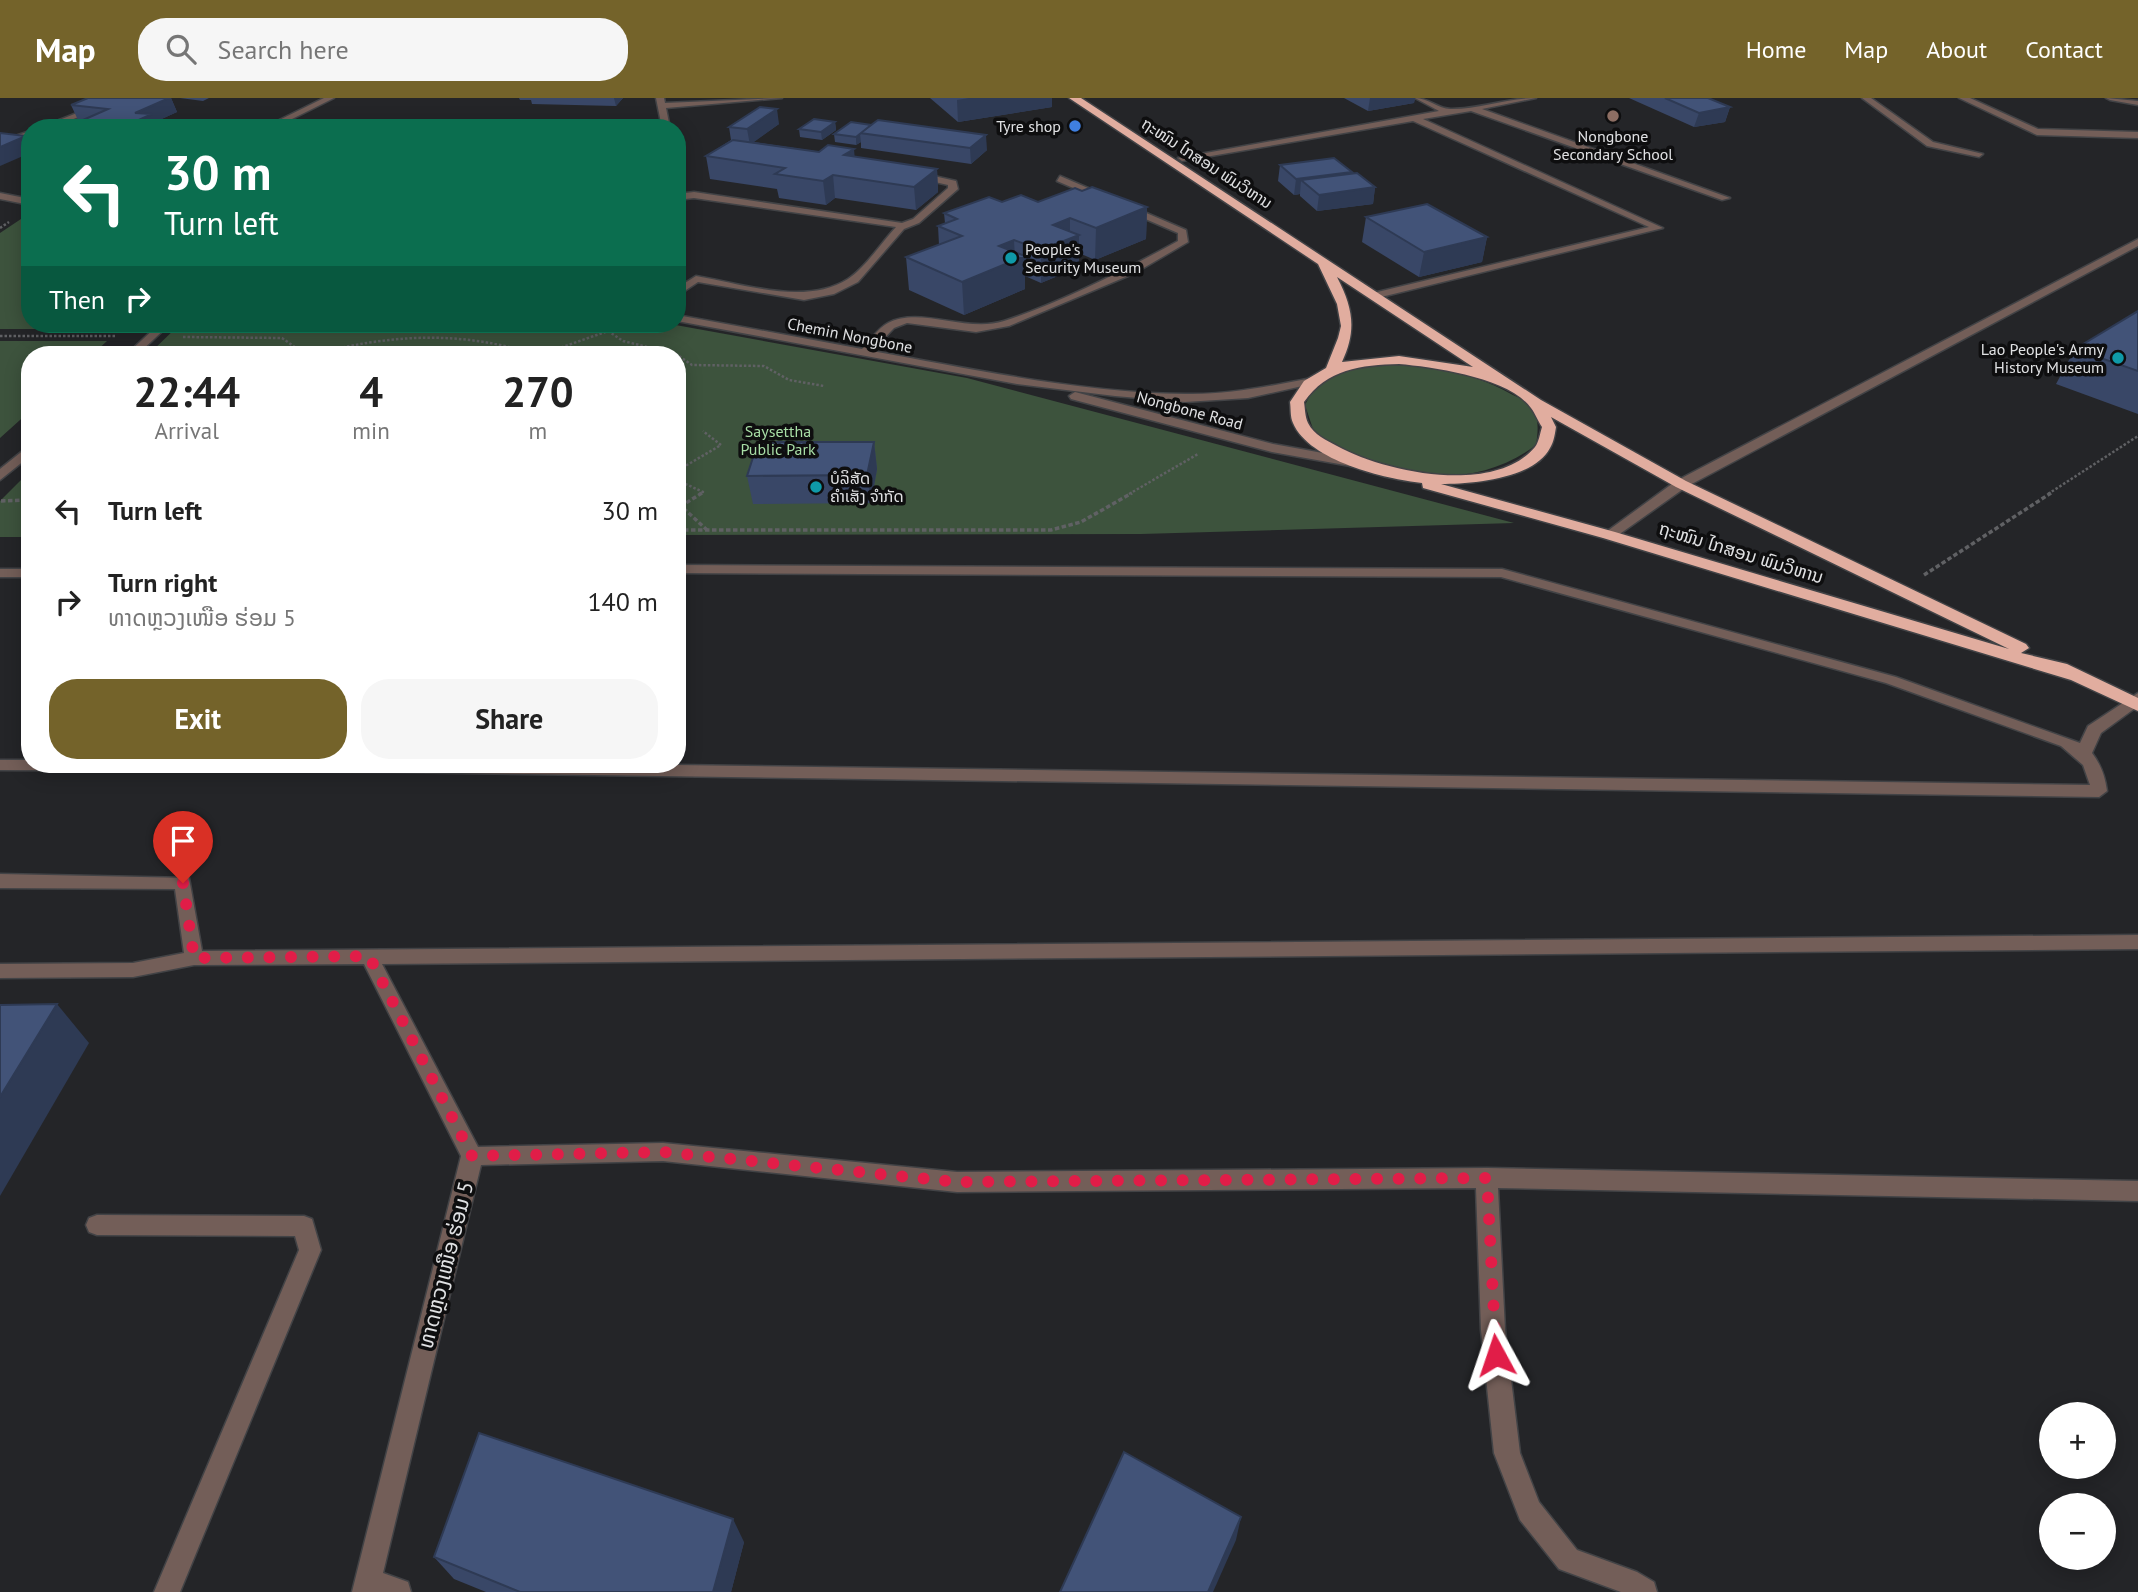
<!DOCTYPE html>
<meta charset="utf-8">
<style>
body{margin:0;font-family:"PT Sans","Noto Sans Lao",sans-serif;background:#f6f6f6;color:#222;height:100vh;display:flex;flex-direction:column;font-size:26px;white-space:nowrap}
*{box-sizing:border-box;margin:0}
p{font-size:23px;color:#767676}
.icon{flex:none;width:38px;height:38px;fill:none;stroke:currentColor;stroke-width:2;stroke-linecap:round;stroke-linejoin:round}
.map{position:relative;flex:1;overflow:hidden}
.panel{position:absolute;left:21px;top:248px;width:665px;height:427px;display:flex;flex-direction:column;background:#fff;border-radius:28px;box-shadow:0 4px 18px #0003}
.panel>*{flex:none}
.top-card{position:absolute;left:21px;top:21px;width:665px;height:214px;border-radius:28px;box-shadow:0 4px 18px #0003;background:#0b6e4f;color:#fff;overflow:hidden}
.buttons{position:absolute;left:2039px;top:1304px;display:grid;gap:14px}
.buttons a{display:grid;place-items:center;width:77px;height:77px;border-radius:50%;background:#fff;box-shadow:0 4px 18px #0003;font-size:35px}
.pin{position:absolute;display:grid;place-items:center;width:60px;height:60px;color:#fff;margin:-72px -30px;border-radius:50% 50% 50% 0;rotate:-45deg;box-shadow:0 0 7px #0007}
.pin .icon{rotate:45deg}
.me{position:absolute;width:77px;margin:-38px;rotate:355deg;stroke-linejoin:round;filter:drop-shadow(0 0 5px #0008)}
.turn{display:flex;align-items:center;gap:24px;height:147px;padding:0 28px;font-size:32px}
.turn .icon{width:91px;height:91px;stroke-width:2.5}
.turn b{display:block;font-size:49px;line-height:60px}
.then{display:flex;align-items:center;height:66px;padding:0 28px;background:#0003;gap:14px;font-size:26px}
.eta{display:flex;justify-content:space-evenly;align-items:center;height:119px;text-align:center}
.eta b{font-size:42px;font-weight:800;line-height:49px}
.button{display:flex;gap:14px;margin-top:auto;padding:14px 28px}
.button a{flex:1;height:80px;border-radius:28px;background:#74632a;color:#fff;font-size:28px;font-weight:800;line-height:80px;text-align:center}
.button a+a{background:#f6f6f6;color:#222}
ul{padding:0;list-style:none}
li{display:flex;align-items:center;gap:21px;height:91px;padding:0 28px}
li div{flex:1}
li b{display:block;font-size:26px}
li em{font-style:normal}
header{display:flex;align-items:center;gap:42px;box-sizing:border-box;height:98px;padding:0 35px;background:#74632a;color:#fff}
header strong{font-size:33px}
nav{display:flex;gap:38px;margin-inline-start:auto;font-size:24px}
.search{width:490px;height:63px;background:#f6f6f6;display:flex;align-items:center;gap:18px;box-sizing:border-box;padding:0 24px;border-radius:28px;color:#767676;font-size:26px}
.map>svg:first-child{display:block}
.green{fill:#3d533d}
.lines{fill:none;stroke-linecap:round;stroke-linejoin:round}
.minor-casing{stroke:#424346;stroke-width:3}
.highway-casing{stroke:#424346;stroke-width:3}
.path-far1{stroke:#606164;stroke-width:2.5;stroke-dasharray:2.5 2;stroke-linecap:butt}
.path{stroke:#606164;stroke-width:3.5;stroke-dasharray:4.5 2.5;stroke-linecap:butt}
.minor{fill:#735e58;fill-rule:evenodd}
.highway{fill:#e1ad9f;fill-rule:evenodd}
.wall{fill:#394767}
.shaded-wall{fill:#2e3a54}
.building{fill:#425378;stroke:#2e3a54;stroke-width:2}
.route{stroke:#e11d48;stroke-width:12;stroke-dasharray:0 21.6}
.education-dot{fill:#8d6e63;stroke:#0e0e0f;stroke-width:2.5}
.shop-dot{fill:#3f7fe0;stroke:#0e0e0f;stroke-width:2.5}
.culture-dot{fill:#0f9aa8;stroke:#0e0e0f;stroke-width:2.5}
.labels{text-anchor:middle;stroke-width:7;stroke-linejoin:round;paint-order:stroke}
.far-poi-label{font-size:16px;fill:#e0e1e3;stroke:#0e0e0f;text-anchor:end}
.far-street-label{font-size:16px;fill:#e0e1e3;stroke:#0e0e0f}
.far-park-label{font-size:16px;fill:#a8dea6;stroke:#0e0e0f}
.street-label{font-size:18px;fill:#e0e1e3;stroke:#0e0e0f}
.near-street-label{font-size:21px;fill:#e0e1e3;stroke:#0e0e0f}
</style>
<header>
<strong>Map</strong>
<div class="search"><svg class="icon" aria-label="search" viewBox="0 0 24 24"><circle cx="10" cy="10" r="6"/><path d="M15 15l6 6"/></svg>Search here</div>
<nav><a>Home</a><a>Map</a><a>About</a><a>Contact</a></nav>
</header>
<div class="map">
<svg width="2138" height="1494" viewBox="0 0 2138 1494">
<rect width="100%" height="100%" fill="#242528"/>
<g class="green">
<polygon points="27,117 30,117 30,226 127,226 121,231 0,231 0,135"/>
<polygon points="180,226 670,226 967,280 1514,425 1141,436 677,437 677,257 148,257"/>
<polygon points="0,243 107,243 92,257 30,257 30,313 0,340"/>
<path d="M1371,266C1421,267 1467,271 1511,296C1517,299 1526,302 1530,306C1540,318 1538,334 1536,347C1484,387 1417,384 1357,361C1342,355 1328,344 1315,337L1305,307C1322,273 1335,274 1371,266Z"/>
<polygon points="30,373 30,439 0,439 0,403"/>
</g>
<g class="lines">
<g class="minor-casing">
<g id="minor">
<polygon points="115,0 126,0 51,30 39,30"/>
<polygon points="324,0 334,0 274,30 263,30"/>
<polygon points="656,0 664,0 665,5 782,0 666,10 670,30 662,30"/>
<path d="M1415,0C1429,0 1439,12 1452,11C1480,11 1507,0 1536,0L1482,11L1730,100L1722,102L1471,13L1423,21L1663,130L1373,201L1369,200V196L1649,129L1413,23L1182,63L1178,60L1439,13Z"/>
<polygon points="1862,0 1871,0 1933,44 1983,56 1979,59 1927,48"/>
<polygon points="1959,0 1970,0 2038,31 2138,34 2138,40 2037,37"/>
<polygon points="2106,0 2138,3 2138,7 2110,2"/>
<polygon points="30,33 30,38 0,49 0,43"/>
<path d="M916,74L956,83L958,91L919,125L904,131L858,184L834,196L804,202L698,184L677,198V190L696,178C743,186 806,208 848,181C866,169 881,145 896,129L694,100L677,102V96L694,94L902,125L913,121L948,90V87L913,79Z"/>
<path d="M1060,78L1186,132L1188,144L1135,175L1009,228L976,234L907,225L894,230L872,253C972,271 1083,295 1185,296C1228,297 1270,288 1312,280L1318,283L1316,285L1248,300L1185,304L1115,298L1017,286L677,223V217L862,251C870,243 878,230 888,225C920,208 966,235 1004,223C1062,204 1125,172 1178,143V135L1057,83Z"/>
<polygon points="0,95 30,101 30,107 0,101"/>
<polygon points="2138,141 2138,148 1686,389 1614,440 1604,440 1602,437 1676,383"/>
<polygon points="159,226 170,226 137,257 126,257"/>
<polygon points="1075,294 1273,346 1356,361 1362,365 1356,369 1272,354 1071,301 1069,298"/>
<polygon points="30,347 30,358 0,382 0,371"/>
<path d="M677,467L1502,471L1896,579L2080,645L2088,628L2138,595V608L2101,635L2092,655C2101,667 2105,678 2107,693L2099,699L394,674L0,672V662H30V667H677L2090,687L2083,667L2061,648L1886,585L1501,479L677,475Z"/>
<rect x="0" y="471" width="30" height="8"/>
<polygon points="0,776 189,780 202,853 2138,837 2138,851 382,866 478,1049 663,1045 957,1074 1487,1070 2138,1083 2138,1103 1498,1090 1505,1232 1520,1355 1539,1404 1577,1452 1637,1474 1654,1484 1657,1494 1621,1494 1559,1471 1520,1422 1494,1355 1481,1232 1476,1090 957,1094 663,1063 481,1067 383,1475 408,1484 411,1494 352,1494 461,1058 364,866 194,867 133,879 0,880 0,866 133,865 184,855 175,791 0,790"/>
<polygon points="97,1117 304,1118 312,1121 321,1152 180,1494 154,1494 299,1152 295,1138 97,1137 89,1134 86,1127 89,1120"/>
</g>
</g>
<g class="highway-casing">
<path id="highway" d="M1069,0H1081L1541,302L1686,383L2026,546L2029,550L2021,555L2067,566L2138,600V613L2071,582L1603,440L1423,390L1422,385C1386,381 1309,363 1293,325C1290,319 1291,310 1290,304L1304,283L1326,270L1338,240L1341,228L1337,206L1318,166ZM1337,179L1473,269L1399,258L1342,264C1357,232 1353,210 1337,179ZM1399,266C1434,269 1510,280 1531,310C1535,315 1538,323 1542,329C1540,335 1539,344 1535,349C1494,398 1384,374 1337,348C1326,342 1314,337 1308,325C1305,319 1305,310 1304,304C1327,271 1361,267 1399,266ZM1551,319L1676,389L2009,551L1615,434L1441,386C1471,386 1534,381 1550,350C1554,344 1555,335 1556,329Z"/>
</g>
<g class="path-far1">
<polyline points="0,130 9,124"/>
<polyline points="0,238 115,238"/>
<polyline points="183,239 282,240 306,257"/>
<path d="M312,257C389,236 461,232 537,257"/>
<polyline points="540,257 608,233 623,243 676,256 692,267 764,268 789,282 824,288"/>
<polyline points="677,368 687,367 721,347 703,333"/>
<polyline points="677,382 703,394 699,396"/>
<polyline points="1129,396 1198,356"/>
<polyline points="2048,396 2138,338"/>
</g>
<g class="path">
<polyline points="702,395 681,408 707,432"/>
<polyline points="1,403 30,402"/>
<polyline points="677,432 1051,432 1081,424 1132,395"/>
<polyline points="1924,477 2051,395"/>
</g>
<use href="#minor" class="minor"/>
<use href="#highway" class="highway"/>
</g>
<g class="wall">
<polygon points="88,0 171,0 177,14 155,24 158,30 87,30 84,23 78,22 71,7"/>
<polygon points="180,0 209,0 203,3"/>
<polygon points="519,0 623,0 616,8 532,6 531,2 520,2"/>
<polygon points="930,0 1052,0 1052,9 958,24"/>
<polygon points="1344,0 1415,0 1414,5 1368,13"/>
<polygon points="1629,0 1708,0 1730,9 1725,24 1694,29"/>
<polygon points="835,24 836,32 822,42 800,39 799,31"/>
<polygon points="851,24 987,52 971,66 861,50 861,44 856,47 835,44 834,36"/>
<polygon points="779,26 753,44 937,71 938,94 916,112 835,100 826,107 779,100 777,91 710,81 706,58 731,42 729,29"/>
<polygon points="1280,67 1352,76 1375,89 1373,106 1317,113 1300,98 1300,96 1294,97 1278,83"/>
<polygon points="1082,93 1147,109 1146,141 1095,162 1079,155 1079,169 1041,185 1025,178 1025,191 964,217 909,192 906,159 939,147 938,128 945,125 944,115 1002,104 1038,104"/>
<polygon points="1366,119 1487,139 1482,164 1419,179 1362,144"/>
<polygon points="2138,213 2138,316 2056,286 2075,251"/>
<polygon points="874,344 877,371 871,405 753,406 747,378"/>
<polygon points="744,1444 731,1494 486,1494 454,1481 434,1459"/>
</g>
<g class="shaded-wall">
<polygon points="169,0 171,0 177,14 155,24 158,30 131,30 130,26 135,15"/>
<polygon points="614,0 623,0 616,8"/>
<polygon points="969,0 1052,0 1052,9 958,24 957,2"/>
<polygon points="1370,0 1415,0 1414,5 1368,13"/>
<polygon points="1730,9 1725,24 1694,29 1699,15"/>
<polygon points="777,11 779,26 750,47 747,31"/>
<polygon points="835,24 836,32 822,42 821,34"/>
<polygon points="860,36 861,44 856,47 856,39"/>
<polygon points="986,37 987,52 971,66 970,50"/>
<polygon points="26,38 30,46 30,55 0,68 0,49"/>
<polygon points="854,51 856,74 844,57"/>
<polygon points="937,71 938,94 916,112 914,89"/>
<polygon points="1352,74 1350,90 1301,82 1300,96 1294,97 1296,81"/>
<polygon points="833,77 835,100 826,107 823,83"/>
<polygon points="1375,89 1373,106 1317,113 1319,97"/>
<polygon points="1147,109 1146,141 1095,162 1096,130"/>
<polygon points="1070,120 1070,141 1079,137 1079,169 1041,185 1041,152 1053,127"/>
<polygon points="1487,139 1482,164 1419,179 1424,154"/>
<polygon points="1014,142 1015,162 1025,158 1025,191 964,217 962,184 999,148"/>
<polygon points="874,344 877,371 871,405 867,377"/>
<polygon points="57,906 89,945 0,1098 0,999"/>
<polygon points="1241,1419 1236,1442 1213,1494 1208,1494"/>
<polygon points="733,1421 744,1444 731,1494 713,1494"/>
</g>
<g class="building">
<polygon points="88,0 169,0 135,15 152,16 130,26 83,22 108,11 71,7"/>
<polygon points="1665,0 1708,0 1730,9 1699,15"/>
<polygon points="760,9 777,11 747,31 729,29"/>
<polygon points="814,21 835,24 821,34 799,31"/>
<polygon points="878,22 986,37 970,50 860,35"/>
<polygon points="851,24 871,27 856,39 834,36"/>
<polygon points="0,35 26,38 0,49"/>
<polygon points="733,42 819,54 828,47 854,51 844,57 937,71 914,89 833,77 823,83 775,76 785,70 706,58"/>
<polygon points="1334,60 1352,74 1296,81 1280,67"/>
<polygon points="1357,75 1375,89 1319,97 1301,82"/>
<polygon points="1092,89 1147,109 1096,130 1070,120 1053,127 1079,137 1041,152 1014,142 999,148 1025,158 962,184 906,159 962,138 938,128 957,121 944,115 989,99 1002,104 1021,97 1038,104 1075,90 1082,93"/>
<polygon points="1427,106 1487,139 1424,154 1366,119"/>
<polygon points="2138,213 2138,273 2075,251"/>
<polygon points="758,344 874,344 867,377 747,378"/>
<polygon points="57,906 0,999 0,907"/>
<polygon points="479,1335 733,1421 713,1494 520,1494 434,1459"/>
<polygon points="1124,1354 1241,1419 1208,1494 1060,1494"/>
</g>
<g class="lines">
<polyline class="route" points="183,785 194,860 369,858 472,1058 663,1054 957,1084 1487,1080 1496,1257"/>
</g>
<circle class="education-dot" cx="1613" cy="18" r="7"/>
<circle class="shop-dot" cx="1075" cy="28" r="7"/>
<g class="culture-dot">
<circle cx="1011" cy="160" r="7"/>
<circle cx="2118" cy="260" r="7"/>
<circle cx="816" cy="389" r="7"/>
</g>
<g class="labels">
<g class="far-poi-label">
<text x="1061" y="34">Tyre shop</text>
<text x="1613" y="44" text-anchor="middle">Nongbone<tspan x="1613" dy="18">Secondary School</tspan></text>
<text x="1025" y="157" text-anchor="start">People's<tspan x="1025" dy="18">Security Museum</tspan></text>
<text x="2104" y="257">Lao People's Army<tspan x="2104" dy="18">History Museum</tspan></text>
<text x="830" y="386" text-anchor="start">ບໍລິສັດ<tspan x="830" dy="18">ຄຳເສັງ ຈຳກັດ</tspan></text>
</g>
<g class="far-street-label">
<text transform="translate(1207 65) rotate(33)" y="6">ຖະໜົນ ໄກສອນ ພົມວິຫານ</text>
<text transform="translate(850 237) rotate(11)" y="6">Chemin Nongbone</text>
<text transform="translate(1190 312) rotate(15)" y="6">Nongbone Road</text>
</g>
<g class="far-park-label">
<text x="778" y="339">Saysettha<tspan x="778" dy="18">Public Park</tspan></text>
</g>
<g class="street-label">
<text transform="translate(1741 455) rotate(17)" y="6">ຖະໜົນ ໄກສອນ ພົມວິຫານ</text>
</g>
<g class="near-street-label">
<text transform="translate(446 1167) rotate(-76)" y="7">ທາດຫຼວງເໜືອ ຮ່ອມ 5</text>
</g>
</g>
</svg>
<div class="buttons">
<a>+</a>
<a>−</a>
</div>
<div class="pin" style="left:183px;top:785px;background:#d93025"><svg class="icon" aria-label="arrive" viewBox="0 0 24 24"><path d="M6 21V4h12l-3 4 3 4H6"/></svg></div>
<svg class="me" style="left:1496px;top:1257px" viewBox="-20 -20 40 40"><path d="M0-17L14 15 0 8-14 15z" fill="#e11d48" stroke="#fff" stroke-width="4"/></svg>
<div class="top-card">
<div class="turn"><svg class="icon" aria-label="left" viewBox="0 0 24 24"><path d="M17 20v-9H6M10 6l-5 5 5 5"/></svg><div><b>30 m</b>Turn left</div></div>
<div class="then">Then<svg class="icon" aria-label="right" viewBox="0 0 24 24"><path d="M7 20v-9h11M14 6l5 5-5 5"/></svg></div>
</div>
<section class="panel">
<div class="eta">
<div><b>22:44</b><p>Arrival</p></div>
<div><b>4</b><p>min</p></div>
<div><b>270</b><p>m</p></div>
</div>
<ul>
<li><svg class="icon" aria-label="left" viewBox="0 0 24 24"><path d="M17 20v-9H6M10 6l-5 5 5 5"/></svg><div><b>Turn left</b></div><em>30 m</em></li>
<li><svg class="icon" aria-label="right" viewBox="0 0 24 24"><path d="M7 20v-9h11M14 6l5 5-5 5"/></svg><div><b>Turn right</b><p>ທາດຫຼວງເໜືອ ຮ່ອມ 5</p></div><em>140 m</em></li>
</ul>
<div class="button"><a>Exit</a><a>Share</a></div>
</section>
</div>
